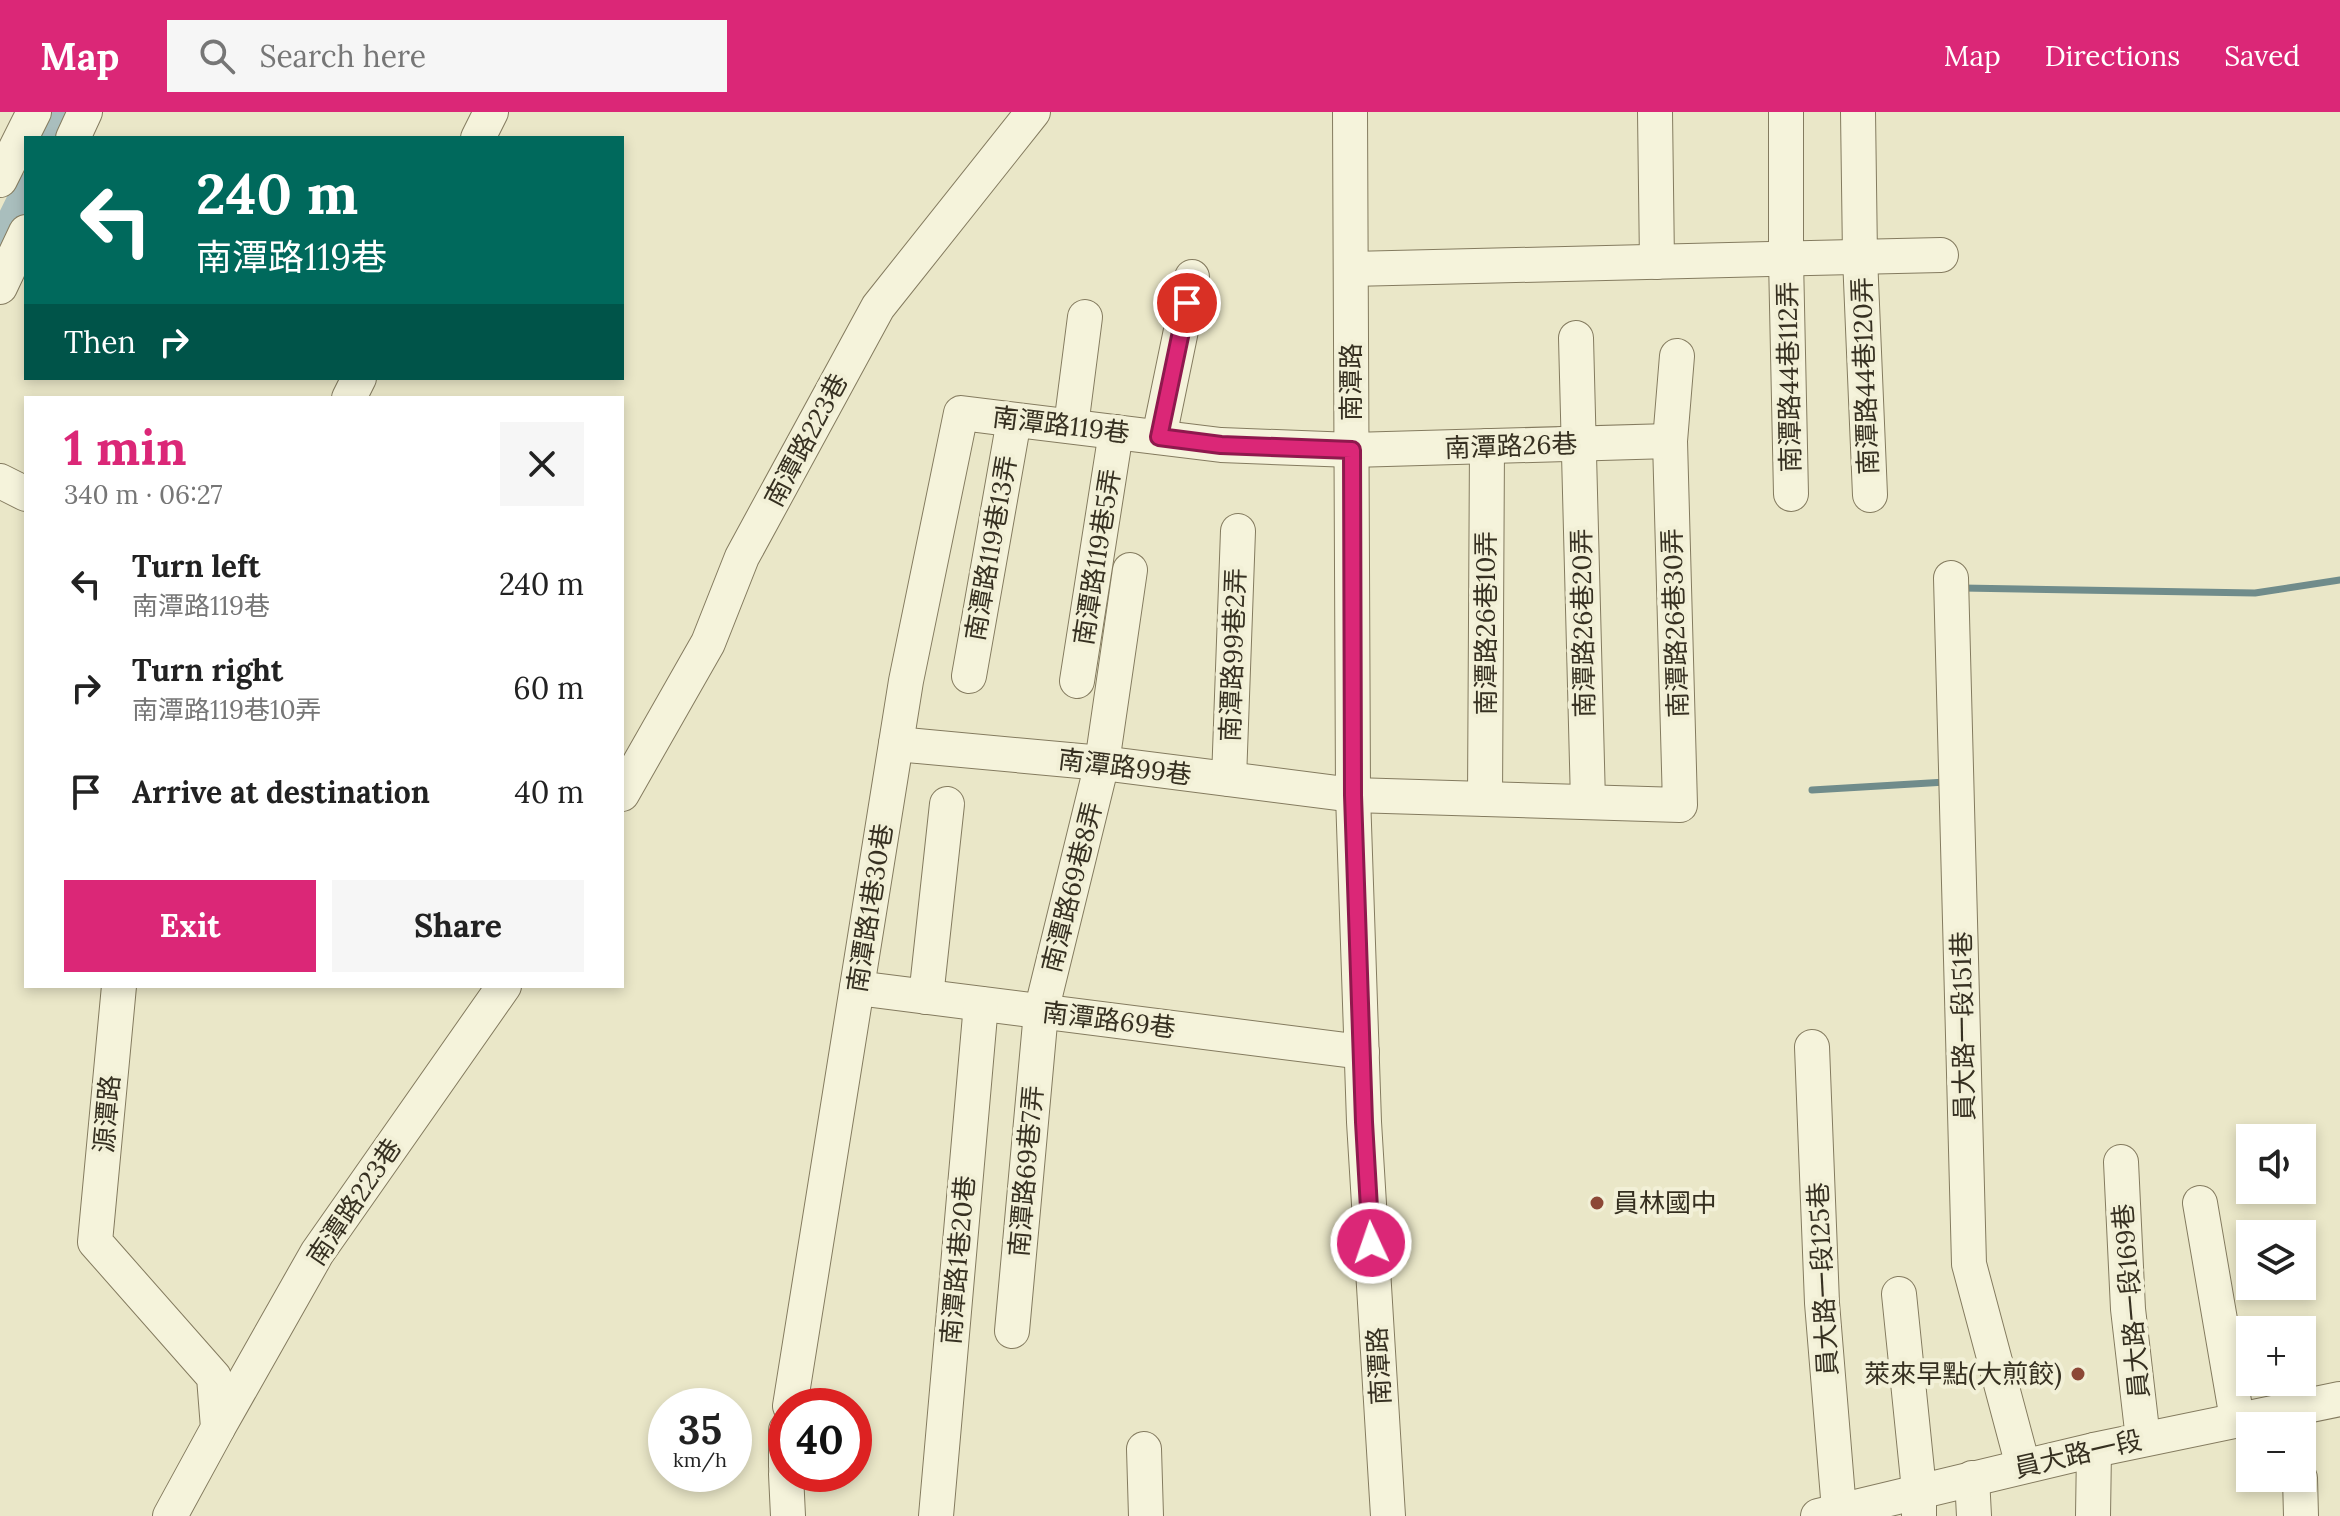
<!DOCTYPE html>
<meta charset="utf-8">
<style>
body{margin:0;font-family:Lora,"Noto Sans TC",serif;background:#f6f6f6;color:#222;height:100vh;display:flex;flex-direction:column;font-size:30px;white-space:nowrap}
*{box-sizing:border-box;margin:0}
p{font-size:26px;color:#767676}
.icon{flex:none;width:44px;height:44px;fill:none;stroke:currentColor;stroke-width:2;stroke-linecap:round;stroke-linejoin:round}
.map{position:relative;flex:1;overflow:hidden}
.drawer{position:absolute;left:24px;top:284px;width:600px;height:592px;display:flex;flex-direction:column;background:#fff;border-radius:0px;box-shadow:0 4px 12px #0003}
.drawer>*{flex:none}
.hud{position:absolute;left:24px;top:24px;width:600px;height:244px;border-radius:0px;box-shadow:0 4px 12px #0003;background:#00695c;color:#fff;overflow:hidden}
.tools{position:absolute;left:2236px;top:1012px;display:grid;gap:16px}
.tools a{display:grid;place-items:center;width:80px;height:80px;border-radius:0px;background:#fff;box-shadow:0 4px 12px #0003;font-size:40px}
.speed{position:absolute;left:648px;top:1276px;display:flex;gap:16px;font-size:40px;font-weight:700;text-align:center}
.speed>*{display:grid;place-content:center;width:104px;height:104px;border-radius:50%;background:#fff;box-shadow:0 4px 12px #0003;line-height:1}
.speed small{font-size:20px;font-weight:400}
.speed .limit{border:12px solid #d22;background:#fff;color:#111}
.pin{position:absolute;display:grid;place-items:center;width:68px;height:68px;color:#fff;margin:-34px;border:4px solid #fff;border-radius:50%;box-shadow:0 2px 8px #0007}
.me{position:absolute;width:88px;margin:-44px;rotate:357deg;stroke-linejoin:round;filter:drop-shadow(0 0 6px #0008)}
.turn{display:flex;align-items:center;gap:28px;height:168px;padding:0 40px;font-size:36px}
.turn .icon{width:104px;height:104px;stroke-width:2.5}
.turn b{display:block;font-size:56px;line-height:68px}
.then{display:flex;align-items:center;height:76px;padding:0 40px;background:#0003;gap:16px;font-size:30px}
.round{display:grid;place-items:center;flex:none;width:84px;height:84px;border-radius:0px;background:#f6f6f6}
.overview{display:flex;align-items:center;justify-content:space-between;height:136px;padding:0 40px}
h1{font-size:48px;font-weight:700;line-height:60px;color:#db2777}
.action{display:flex;gap:16px;margin-top:auto;padding:16px 40px}
.action a{flex:1;height:92px;border-radius:0px;background:#db2777;color:#fff;font-size:32px;font-weight:700;line-height:92px;text-align:center}
.action a+a{background:#f6f6f6;color:#222}
ul{padding:0;list-style:none}
li{display:flex;align-items:center;gap:24px;height:104px;padding:0 40px}
li div{flex:1}
li b{display:block;font-size:30px}
li em{font-style:normal}
header{display:flex;align-items:center;gap:48px;box-sizing:border-box;height:112px;padding:0 40px;background:#db2777;color:#fff}
header strong{font-size:38px}
nav{display:flex;gap:44px;margin-inline-start:auto;font-size:28px}
.search{width:560px;height:72px;background:#f6f6f6;display:flex;align-items:center;gap:20px;box-sizing:border-box;padding:0 28px;border-radius:0px;color:#767676;font-size:30px}
.map>svg:first-child{display:block}
.lines{fill:none;stroke-linecap:round;stroke-linejoin:round}
.stream{stroke:#708c8b;stroke-width:7}
.canal{stroke:#a9bebd;stroke-width:24}
.minor-casing{stroke:#847b5f;stroke-width:36}
.minor{stroke:#f5f3db;stroke-width:34}
.route-casing{stroke:#8e194d;stroke-width:20}
.route{stroke:#db2777;stroke-width:14}
.poi-dot{fill:#8c4836;stroke:#f2f0d7;stroke-width:3}
.labels{text-anchor:middle;stroke-width:8;stroke-linejoin:round;paint-order:stroke}
.street-label{font-size:26px;fill:#363021;stroke:#f2f0d7}
.poi-label{font-size:26px;fill:#363021;stroke:#f2f0d7;text-anchor:start}
</style>
<header>
<strong>Map</strong>
<div class="search"><svg class="icon" aria-label="search" viewBox="0 0 24 24"><circle cx="10" cy="10" r="6"/><path d="M15 15l6 6"/></svg>Search here</div>
<nav><a>Map</a><a>Directions</a><a>Saved</a></nav>
</header>
<div class="map">
<svg width="2340" height="1404" viewBox="0 0 2340 1404">
<rect width="100%" height="100%" fill="#eae7c8"/>
<g class="lines">
<g class="stream">
<polyline points="1962,476 2255,481 2340,468"/>
<polyline points="1812,678 1946,670"/>
</g>
<g class="canal">
<polyline points="49,26 61,0"/>
<polyline points="0,126 26,73"/>
</g>
<g class="minor-casing">
<g id="minor">
<polyline points="1350,0 1353,683 1364,1010 1388,1404"/>
<polyline points="1655,0 1657,150"/>
<polyline points="1786,0 1786,147 1791,382"/>
<polyline points="1858,0 1860,145 1870,383"/>
<polyline points="73,26 85,0"/>
<polyline points="478,26 491,0"/>
<polyline points="0,68 34,0"/>
<polyline points="1351,157 1941,143"/>
<polyline points="0,175 26,120"/>
<polyline points="1576,226 1588,690"/>
<polyline points="349,286 359,266"/>
<polyline points="1071,314 1085,205"/>
<polyline points="1159,325 1192,165"/>
<polyline points="0,369 26,382"/>
<polyline points="1951,466 1969,1152 2023,1354"/>
<polyline points="969,564 1014,308"/>
<polyline points="1077,569 1116,320"/>
<polyline points="896,632 1102,651 1353,683 1680,693 1670,329 1677,244"/>
<polyline points="1229,667 1238,419"/>
<polyline points="622,682 708,531 742,445 878,195 1033,0"/>
<polyline points="1485,687 1487,334"/>
<polyline points="119,874 95,1130 214,1265 218,1316 170,1404"/>
<polyline points="857,876 1362,940"/>
<polyline points="926,885 947,692"/>
<polyline points="1812,935 1822,1191 1839,1398"/>
<polyline points="2121,1050 2128,1197 2143,1327"/>
<polyline points="2200,1091 2237,1307"/>
<polyline points="1899,1182 1919,1378 1919,1404"/>
<polyline points="1012,1219 1041,900 1102,651 1130,458"/>
<polyline points="790,1294 906,569 961,301 1221,333 1352,338 1670,329"/>
<polyline points="218,1316 317,1141 504,874"/>
<polyline points="786,1318 786,1355"/>
<polyline points="1144,1337 1146,1404"/>
<polyline points="786,1362 788,1404"/>
<polyline points="1972,1366 1974,1404"/>
<polyline points="2300,1366 2301,1404"/>
<polyline points="936,1404 981,892"/>
<polyline points="1818,1404 2094,1338 2340,1287"/>
<polyline points="2093,1404 2094,1338"/>
</g>
</g>
<use href="#minor" class="minor"/>
</g>
<g class="lines">
<g class="route-casing">
<polyline id="route" points="1187,191 1159,325 1221,333 1352,338 1353,683 1364,1010 1371,1131"/>
</g>
<use href="#route" class="route"/>
</g>
<g class="poi-dot">
<circle cx="1597" cy="1091" r="8"/>
<circle cx="2078" cy="1262" r="8"/>
</g>
<g class="labels">
<g class="street-label">
<text transform="translate(1865 264) rotate(-92)" y="9">南潭路44巷120弄</text>
<text transform="translate(1789 265) rotate(-91)" y="9">南潭路44巷112弄</text>
<text transform="translate(1351 270) rotate(-90)" y="9">南潭路</text>
<text transform="translate(1061 313) rotate(7)" y="9">南潭路119巷</text>
<text transform="translate(806 328) rotate(-62)" y="9">南潭路223巷</text>
<text transform="translate(1511 334) rotate(-2)" y="9">南潭路26巷</text>
<text transform="translate(991 436) rotate(-80)" y="9">南潭路119巷13弄</text>
<text transform="translate(1097 445) rotate(-81)" y="9">南潭路119巷5弄</text>
<text transform="translate(1486 511) rotate(-90)" y="9">南潭路26巷10弄</text>
<text transform="translate(1583 511) rotate(-91)" y="9">南潭路26巷20弄</text>
<text transform="translate(1675 511) rotate(-92)" y="9">南潭路26巷30弄</text>
<text transform="translate(1233 543) rotate(-88)" y="9">南潭路99巷2弄</text>
<text transform="translate(1125 655) rotate(7)" y="9">南潭路99巷</text>
<text transform="translate(1072 775) rotate(-76)" y="9">南潭路69巷8弄</text>
<text transform="translate(870 796) rotate(-81)" y="9">南潭路1巷30巷</text>
<text transform="translate(1109 908) rotate(7)" y="9">南潭路69巷</text>
<text transform="translate(1963 914) rotate(-91)" y="9">員大路一段151巷</text>
<text transform="translate(107 1002) rotate(-85)" y="9">源潭路</text>
<text transform="translate(1026 1059) rotate(-85)" y="9">南潭路69巷7弄</text>
<text transform="translate(354 1090) rotate(-56)" y="9">南潭路223巷</text>
<text transform="translate(958 1148) rotate(-85)" y="9">南潭路1巷20巷</text>
<text transform="translate(1823 1167) rotate(-93)" y="9">員大路一段125巷</text>
<text transform="translate(2131 1189) rotate(-95)" y="9">員大路一段169巷</text>
<text transform="translate(1379 1254) rotate(-93)" y="9">南潭路</text>
<text transform="translate(2078 1342) rotate(-13)" y="9">員大路一段</text>
</g>
<g class="poi-label">
<text x="1613" y="1100">員林國中</text>
<text x="2062" y="1271" text-anchor="end">萊來早點(大煎餃)</text>
</g>
</g>
</svg>
<div class="tools">
<a><svg class="icon" aria-label="sound" viewBox="0 0 24 24"><path d="M4 9h4l5-4v14l-5-4H4zM17 9q2 3 0 6"/></svg></a>
<a><svg class="icon" aria-label="layers" viewBox="0 0 24 24"><path d="M12 4l9 5-9 5-9-5zM3 14l9 5 9-5"/></svg></a>
<a>+</a>
<a>−</a>
</div>
<div class="speed"><div>35<small>km/h</small></div><div class="limit">40</div></div>
<div class="pin" style="left:1187px;top:191px;background:#d93025"><svg class="icon" aria-label="arrive" viewBox="0 0 24 24"><path d="M6 21V4h12l-3 4 3 4H6"/></svg></div>
<svg class="me" style="left:1371px;top:1131px" viewBox="-20 -20 40 40"><circle r="17" fill="#db2777" stroke="#fff" stroke-width="3"/><path d="M0-11L8 9 0 5-8 9z" fill="#fff"/></svg>
<div class="hud">
<div class="turn"><svg class="icon" aria-label="left" viewBox="0 0 24 24"><path d="M17 20v-9H6M10 6l-5 5 5 5"/></svg><div><b>240 m</b>南潭路119巷</div></div>
<div class="then">Then<svg class="icon" aria-label="right" viewBox="0 0 24 24"><path d="M7 20v-9h11M14 6l5 5-5 5"/></svg></div>
</div>
<section class="drawer">
<div class="overview"><div><h1>1 min</h1><p>340 m · 06:27</p></div><a class="round"><svg class="icon" aria-label="close" viewBox="0 0 24 24"><path d="M6 6l12 12M18 6L6 18"/></svg></a></div>
<ul>
<li><svg class="icon" aria-label="left" viewBox="0 0 24 24"><path d="M17 20v-9H6M10 6l-5 5 5 5"/></svg><div><b>Turn left</b><p>南潭路119巷</p></div><em>240 m</em></li>
<li><svg class="icon" aria-label="right" viewBox="0 0 24 24"><path d="M7 20v-9h11M14 6l5 5-5 5"/></svg><div><b>Turn right</b><p>南潭路119巷10弄</p></div><em>60 m</em></li>
<li><svg class="icon" aria-label="arrive" viewBox="0 0 24 24"><path d="M6 21V4h12l-3 4 3 4H6"/></svg><div><b>Arrive at destination</b></div><em>40 m</em></li>
</ul>
<div class="action"><a>Exit</a><a>Share</a></div>
</section>
</div>
